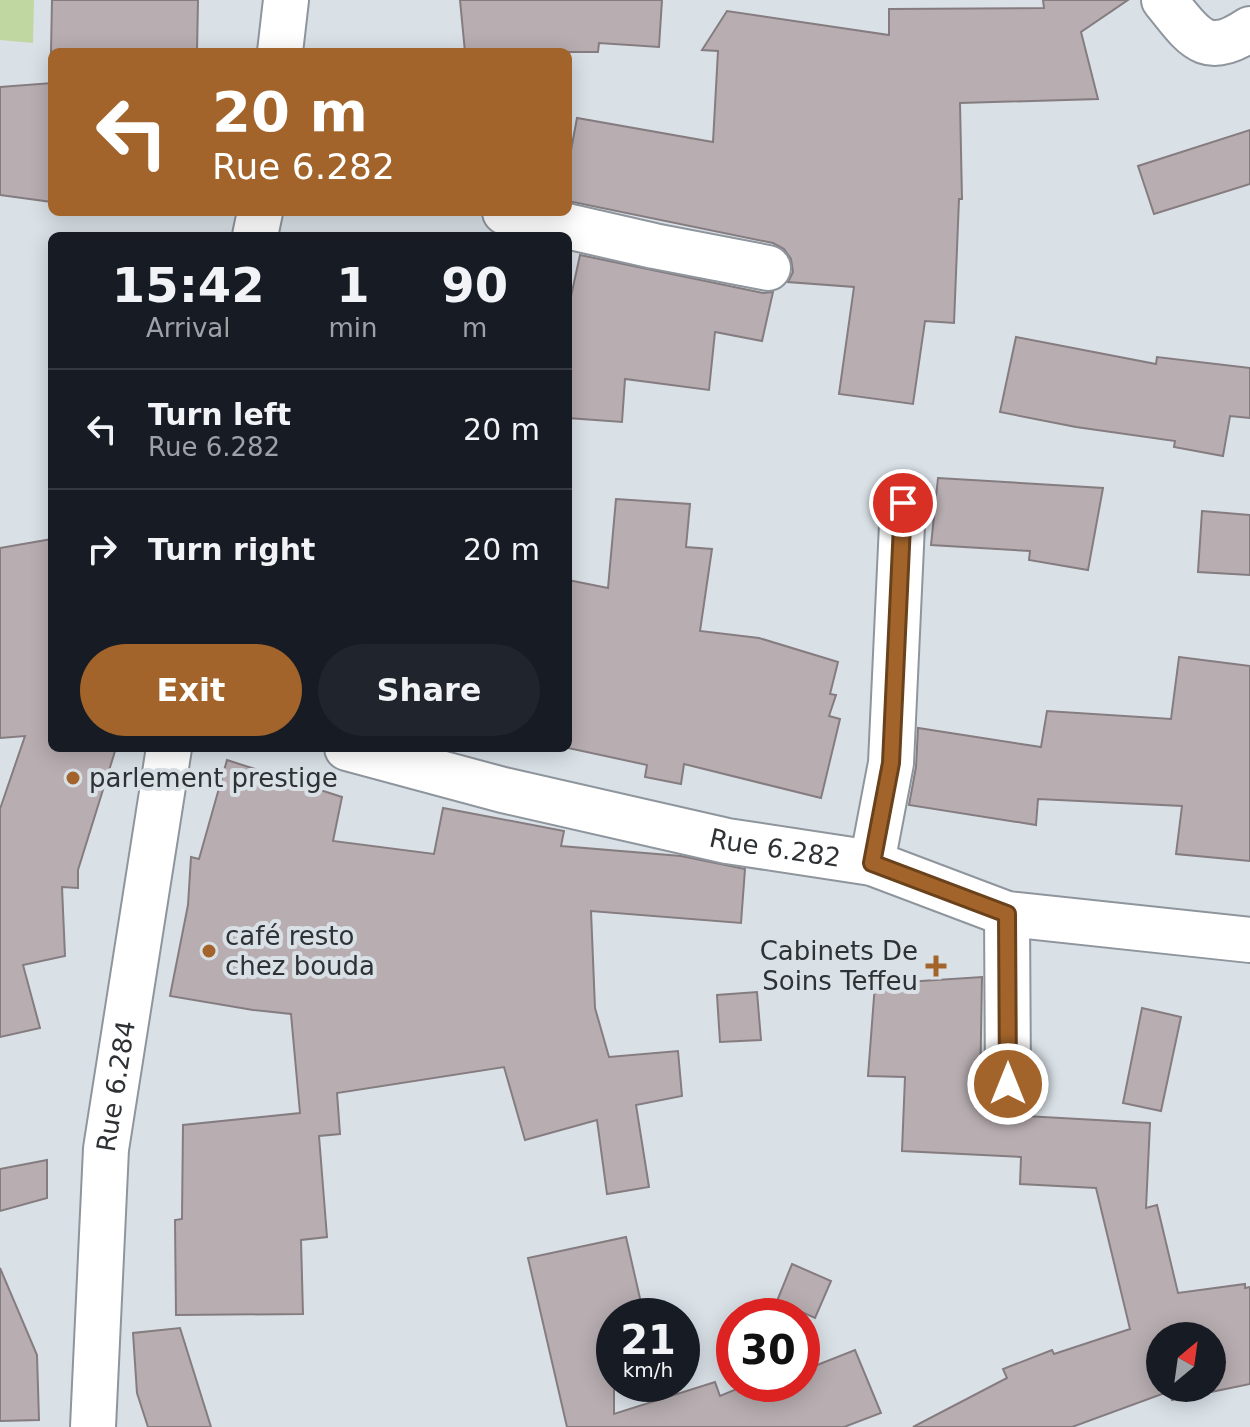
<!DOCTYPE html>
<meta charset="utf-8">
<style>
body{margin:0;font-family:"DejaVu Sans",sans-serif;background:#20242c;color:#f1f3f6;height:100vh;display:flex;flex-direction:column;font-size:30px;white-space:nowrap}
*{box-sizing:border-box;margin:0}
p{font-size:26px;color:#9ea1a6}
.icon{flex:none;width:44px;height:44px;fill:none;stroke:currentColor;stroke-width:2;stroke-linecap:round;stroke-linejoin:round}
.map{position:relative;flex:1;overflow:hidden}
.side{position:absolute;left:48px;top:232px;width:524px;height:520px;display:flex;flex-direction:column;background:#171b24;border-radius:12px;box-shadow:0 4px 20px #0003}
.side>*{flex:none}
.hud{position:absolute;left:48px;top:48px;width:524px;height:168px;border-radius:12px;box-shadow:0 4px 20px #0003;background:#a2642a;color:#fff;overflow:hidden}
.needle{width:52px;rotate:29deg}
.buttons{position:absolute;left:1146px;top:1322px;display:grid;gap:16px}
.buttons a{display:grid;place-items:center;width:80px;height:80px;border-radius:50%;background:#171b24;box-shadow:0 4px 20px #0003;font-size:40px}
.speed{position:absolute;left:596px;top:1298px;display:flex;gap:16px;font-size:40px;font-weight:700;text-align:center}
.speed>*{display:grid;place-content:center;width:104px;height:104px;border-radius:50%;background:#171b24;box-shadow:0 4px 20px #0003;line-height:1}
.speed small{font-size:20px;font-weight:400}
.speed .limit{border:12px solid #d22;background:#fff;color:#111}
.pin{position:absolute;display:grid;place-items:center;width:68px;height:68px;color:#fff;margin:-34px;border:4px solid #fff;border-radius:50%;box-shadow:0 2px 8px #0007}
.me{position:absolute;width:88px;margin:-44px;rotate:0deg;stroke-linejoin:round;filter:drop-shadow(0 0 6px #0008)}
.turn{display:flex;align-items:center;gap:28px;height:168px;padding:0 32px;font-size:36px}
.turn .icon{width:104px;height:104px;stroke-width:2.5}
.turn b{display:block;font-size:56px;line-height:68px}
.eta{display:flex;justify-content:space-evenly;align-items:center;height:136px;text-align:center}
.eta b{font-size:48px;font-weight:800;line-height:56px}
.button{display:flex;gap:16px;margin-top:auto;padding:16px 32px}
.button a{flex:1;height:92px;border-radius:48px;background:#a2642a;color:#fff;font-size:32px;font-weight:800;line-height:92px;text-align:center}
.button a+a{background:#20242c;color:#f1f3f6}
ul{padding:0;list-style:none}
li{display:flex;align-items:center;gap:24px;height:120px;padding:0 32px;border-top:2px solid #363941}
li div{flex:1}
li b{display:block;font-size:30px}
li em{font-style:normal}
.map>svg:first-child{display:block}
.green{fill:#c1d7a1}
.building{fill:#b8aeb2;stroke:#857c80;stroke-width:2;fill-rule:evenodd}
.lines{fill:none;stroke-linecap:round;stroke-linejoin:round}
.street-casing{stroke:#8e959c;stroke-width:48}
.secondary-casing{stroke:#8e959c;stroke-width:48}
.street{stroke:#fff;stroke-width:44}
.secondary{stroke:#fff;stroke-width:44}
.route-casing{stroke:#69411b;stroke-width:20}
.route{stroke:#a2642a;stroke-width:14}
.poi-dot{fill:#a2642a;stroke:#d9e1e7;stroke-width:3}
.labels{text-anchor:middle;stroke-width:8;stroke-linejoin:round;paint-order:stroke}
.poi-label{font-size:26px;fill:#2f3235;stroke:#d9e1e7;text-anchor:start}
.street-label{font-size:26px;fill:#2f3235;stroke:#d9e1e7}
</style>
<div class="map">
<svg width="1250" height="1427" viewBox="0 0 1250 1427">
<rect width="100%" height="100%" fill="#d9e1e7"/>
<polygon class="green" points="0,0 34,0 33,43 0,40"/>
<g class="building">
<polygon points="52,0 198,0 197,52 51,52"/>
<polygon points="460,0 662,0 659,47 599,43 598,52 465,52"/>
<polygon points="1043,0 1128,0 1081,32 1098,99 960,103 962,199 959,199 954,323 925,321 913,404 839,394 854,287 788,282 793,272 791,259 784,249 773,243 568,201 568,166 577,118 713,142 718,51 702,50 727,11 889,35 889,9 1044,8"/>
<polygon points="52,83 52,202 0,195 0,87"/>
<polygon points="1250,130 1250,184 1154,214 1138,166"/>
<polygon points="580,255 763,293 773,292 762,341 715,332 709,390 625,379 622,422 568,418 568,310"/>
<polygon points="1016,337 1156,364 1157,357 1250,368 1250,418 1230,416 1223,456 1174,447 1175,441 1076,427 1000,412"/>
<polygon points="938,478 1103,488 1088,570 1029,560 1030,551 931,545"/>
<polygon points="616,499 690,504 686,547 712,549 700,631 759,638 838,662 830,694 836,695 829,716 840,719 821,798 684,764 681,784 645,777 647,765 568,748 568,580 608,588"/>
<polygon points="1202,511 1250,515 1250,575 1198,572"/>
<polygon points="52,539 52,748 116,748 78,870 78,888 62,887 65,956 23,965 40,1028 0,1037 0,809 25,736 0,738 0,548"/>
<polygon points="1179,657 1250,666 1250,861 1176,854 1182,806 1038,799 1036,825 909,805 916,767 918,728 1041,747 1047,711 1171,719"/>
<polygon points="227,760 342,797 333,841 434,854 443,808 564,831 561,846 681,856 745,869 741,923 591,911 595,1008 609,1057 678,1051 682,1096 636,1105 649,1187 607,1194 597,1120 525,1140 504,1067 337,1093 340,1134 319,1136 327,1237 301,1240 303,1314 176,1315 175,1220 182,1219 183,1125 300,1113 291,1014 253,1010 170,996 188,905 191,857 199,859"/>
<path d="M982,977L980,1093H985L995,1105L1005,1108V1115L1150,1123L1146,1208L1157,1205L1178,1293L1245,1284V1288L1250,1287V1384L1172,1400L1170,1391L1072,1427H913L1007,1378L1003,1369L1052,1350L1054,1354L1130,1329L1096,1188L1020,1184L1021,1157L902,1151L905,1077L868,1076L875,984ZM1160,1336H1212V1388H1160Z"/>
<polygon points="757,992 761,1040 720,1042 717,995"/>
<polygon points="1142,1008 1181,1017 1161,1111 1123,1103"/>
<polygon points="47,1160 47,1198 0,1211 0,1169"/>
<polygon points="626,1237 644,1316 614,1316 614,1414 715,1382 720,1396 749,1384 802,1384 802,1371 855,1350 881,1413 844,1427 567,1427 528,1258"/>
<polygon points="792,1264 831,1281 815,1318 777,1301"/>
<polygon points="0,1268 37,1355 39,1420 0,1421"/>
<polygon points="180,1328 211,1427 148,1427 137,1393 133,1333"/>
</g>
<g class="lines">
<g class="street-casing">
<g id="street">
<path d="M1164,0C1193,35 1204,60 1250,29"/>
<polyline points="505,212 654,246 768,268"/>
<path id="s1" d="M347,748L503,790L727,841L872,863L1007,914L1250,940"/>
<polyline points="872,863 891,763 903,503"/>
<polyline points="1007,914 1008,1084"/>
</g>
</g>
<g class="secondary-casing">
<g id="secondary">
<polyline points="280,52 286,0"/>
<polyline points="255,236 260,212"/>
<path id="s2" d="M93,1427L106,1149L169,748"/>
</g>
</g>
<use href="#street" class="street"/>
<use href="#secondary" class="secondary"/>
</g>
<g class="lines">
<g class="route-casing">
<polyline id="route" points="903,503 891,763 872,863 1007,914 1008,1084"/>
</g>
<use href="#route" class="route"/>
</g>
<g class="poi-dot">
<circle cx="73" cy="778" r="8"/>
<circle cx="209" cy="951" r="8"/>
<path d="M932 954h8v8h8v8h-8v8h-8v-8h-8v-8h8z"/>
</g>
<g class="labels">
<g class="poi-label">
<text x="89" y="787">parlement prestige</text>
<text x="225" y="945">café resto<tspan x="225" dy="30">chez bouda</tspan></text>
<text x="918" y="960" text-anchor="end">Cabinets De<tspan x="918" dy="30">Soins Teffeu</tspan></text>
</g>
<g class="street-label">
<text dy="9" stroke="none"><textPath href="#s1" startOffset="440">Rue 6.282</textPath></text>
<text dy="9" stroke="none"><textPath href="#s2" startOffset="342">Rue 6.284</textPath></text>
</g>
</g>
</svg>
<div class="buttons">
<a><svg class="needle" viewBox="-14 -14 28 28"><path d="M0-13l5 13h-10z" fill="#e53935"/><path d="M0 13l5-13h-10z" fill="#9ea1a6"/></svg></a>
</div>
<div class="speed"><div>21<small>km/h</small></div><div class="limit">30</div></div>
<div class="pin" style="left:903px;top:503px;background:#d93025"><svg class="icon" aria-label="arrive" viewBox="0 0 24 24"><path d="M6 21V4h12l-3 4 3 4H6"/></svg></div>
<svg class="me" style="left:1008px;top:1084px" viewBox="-20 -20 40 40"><circle r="17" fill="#a2642a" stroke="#fff" stroke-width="3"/><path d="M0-11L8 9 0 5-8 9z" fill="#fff"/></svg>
<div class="hud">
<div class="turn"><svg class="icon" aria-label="left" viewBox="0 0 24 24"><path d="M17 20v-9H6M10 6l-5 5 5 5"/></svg><div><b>20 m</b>Rue 6.282</div></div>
</div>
<section class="side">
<div class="eta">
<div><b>15:42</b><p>Arrival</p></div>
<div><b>1</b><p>min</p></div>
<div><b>90</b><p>m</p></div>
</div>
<ul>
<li><svg class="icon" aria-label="left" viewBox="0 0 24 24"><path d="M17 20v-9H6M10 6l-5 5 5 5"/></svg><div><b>Turn left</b><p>Rue 6.282</p></div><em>20 m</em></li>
<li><svg class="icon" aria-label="right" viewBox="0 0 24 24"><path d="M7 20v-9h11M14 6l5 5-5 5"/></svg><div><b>Turn right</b></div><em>20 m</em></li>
</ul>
<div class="button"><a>Exit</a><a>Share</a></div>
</section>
</div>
